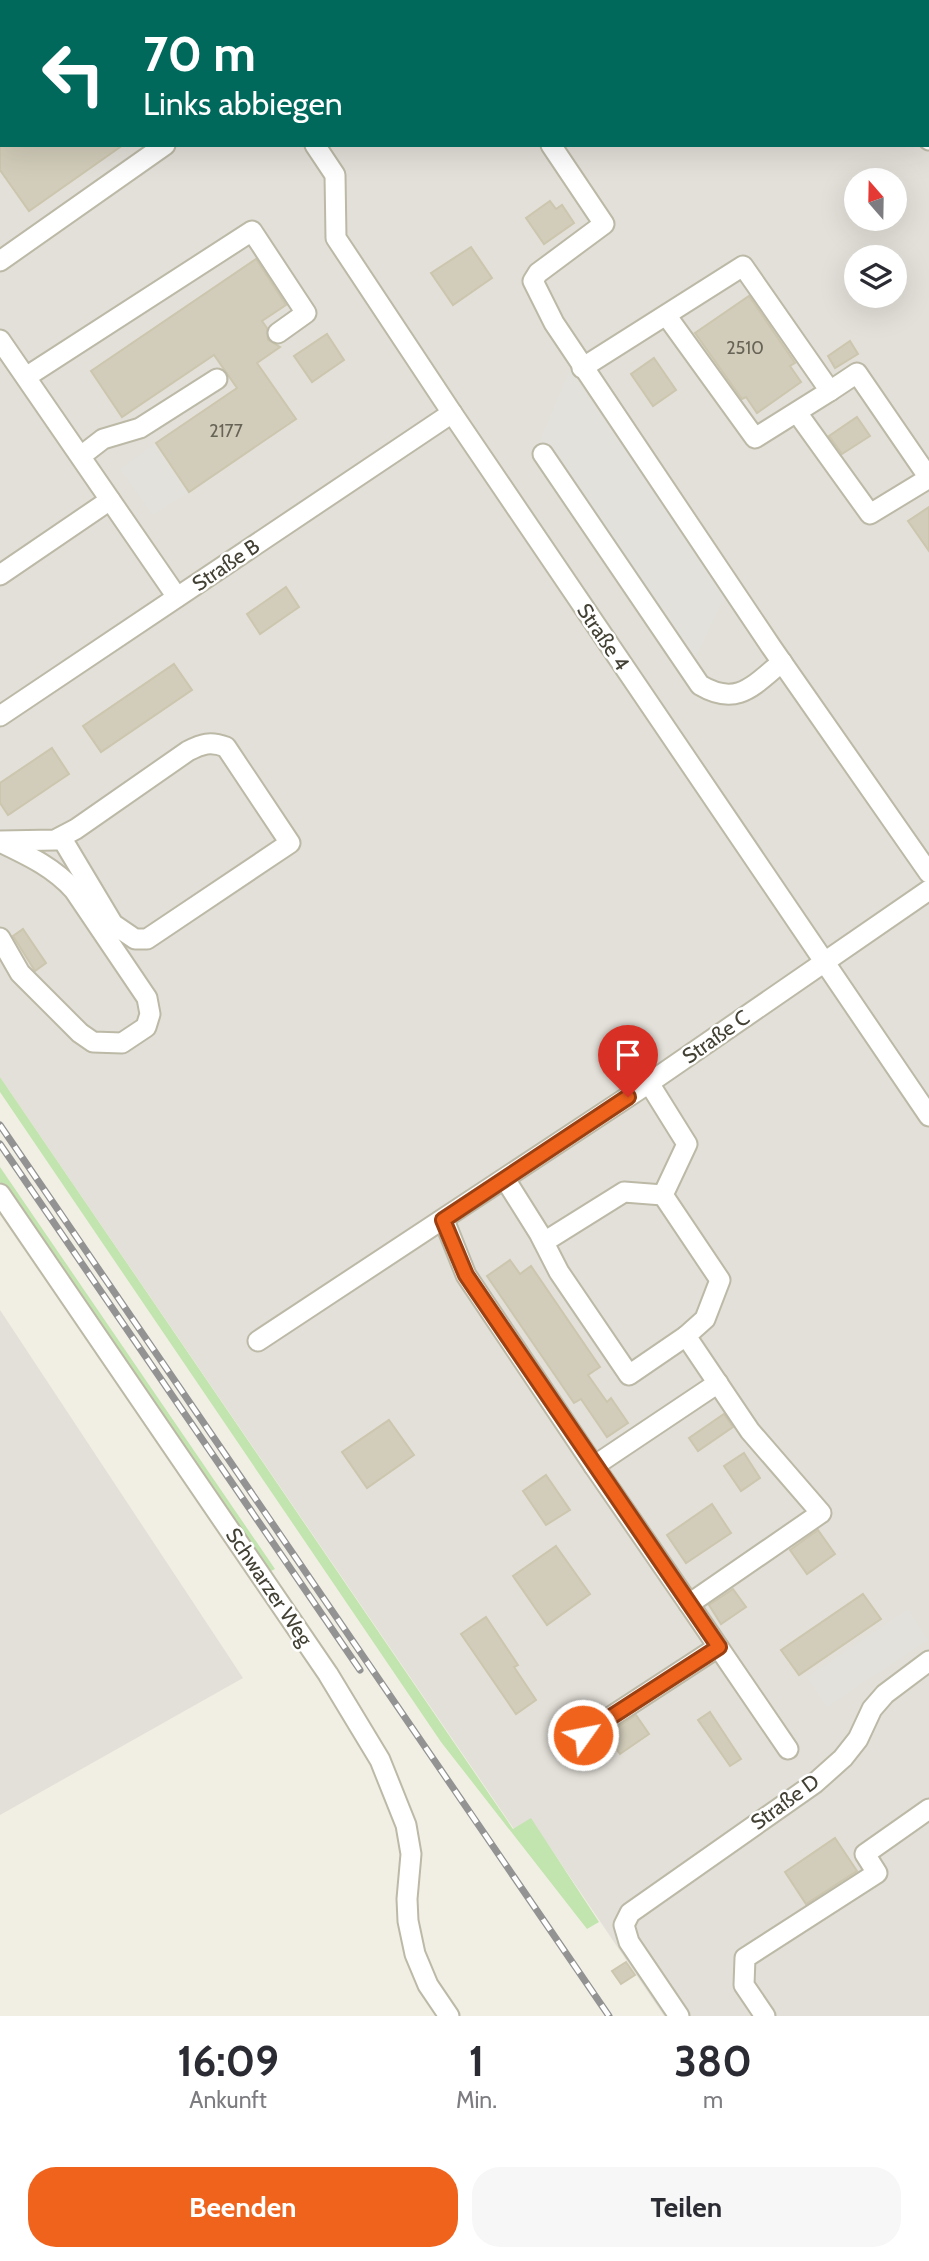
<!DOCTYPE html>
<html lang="de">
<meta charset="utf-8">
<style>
body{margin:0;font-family:Cabin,sans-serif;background:#f7f7f7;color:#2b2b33;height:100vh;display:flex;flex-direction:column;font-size:26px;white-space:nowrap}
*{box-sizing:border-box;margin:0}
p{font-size:23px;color:#7c7c81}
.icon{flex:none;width:38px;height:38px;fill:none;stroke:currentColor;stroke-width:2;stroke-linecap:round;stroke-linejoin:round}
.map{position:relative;height:2016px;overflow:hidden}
.panel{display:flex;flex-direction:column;background:#fff;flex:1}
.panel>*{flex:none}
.top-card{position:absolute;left:0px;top:0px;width:929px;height:147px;box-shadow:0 7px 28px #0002;background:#00695c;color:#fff;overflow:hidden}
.needle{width:46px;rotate:340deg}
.fabs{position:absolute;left:844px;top:168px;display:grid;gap:14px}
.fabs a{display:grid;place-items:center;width:63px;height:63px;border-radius:50%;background:#fff;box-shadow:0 7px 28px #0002;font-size:35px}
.pin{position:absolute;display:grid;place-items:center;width:60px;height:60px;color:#fff;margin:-72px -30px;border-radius:50% 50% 50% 0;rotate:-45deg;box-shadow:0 0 7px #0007}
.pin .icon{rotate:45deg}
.me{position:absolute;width:77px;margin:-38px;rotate:57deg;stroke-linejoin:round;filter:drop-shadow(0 0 5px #0008)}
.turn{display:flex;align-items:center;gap:24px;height:147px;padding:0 28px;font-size:32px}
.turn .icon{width:91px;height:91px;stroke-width:2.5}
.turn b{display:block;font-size:49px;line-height:60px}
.eta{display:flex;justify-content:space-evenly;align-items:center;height:119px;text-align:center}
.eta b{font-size:42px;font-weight:700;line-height:49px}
.action{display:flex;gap:14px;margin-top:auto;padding:14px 28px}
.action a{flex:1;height:80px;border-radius:28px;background:#f0631c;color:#fff;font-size:28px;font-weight:700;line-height:80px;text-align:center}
.action a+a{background:#f7f7f7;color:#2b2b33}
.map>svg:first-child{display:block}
.industrial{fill:#e3e0d9;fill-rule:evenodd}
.green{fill:#c2e4ae}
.parking{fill:#e2e1dc}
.building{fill:#d2cdba;stroke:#ccc6ae;stroke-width:2}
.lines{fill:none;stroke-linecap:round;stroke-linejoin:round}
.minor-casing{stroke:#bcb9a7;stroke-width:23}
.minor{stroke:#fff;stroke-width:19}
.rail-casing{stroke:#939393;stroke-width:7}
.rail{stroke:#fff;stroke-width:4.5;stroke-dasharray:13;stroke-linecap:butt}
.route-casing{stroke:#9c4012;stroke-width:18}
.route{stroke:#f0631c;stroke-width:12}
.labels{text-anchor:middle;stroke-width:5;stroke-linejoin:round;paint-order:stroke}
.number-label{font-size:18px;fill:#676356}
.street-label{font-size:21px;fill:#434034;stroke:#fff}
</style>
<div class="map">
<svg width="929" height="2016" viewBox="0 0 929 2016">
<rect width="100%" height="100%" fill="#f1efe4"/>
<g class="industrial">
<path d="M0,0H929V2016H664L531,1819L514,1829L0,1077ZM2,2H928V145H2ZM856,180H894V219H856ZM856,257H894V296H856Z"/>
<polygon points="0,1310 243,1678 0,1815"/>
</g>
<g class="green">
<polygon points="0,1077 513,1829 531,1818 599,1922 587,1929 441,1742 0,1092"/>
<polygon points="0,1167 275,1569 267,1573 0,1182"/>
</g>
<g class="parking">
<polygon points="570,370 726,593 685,679 534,455"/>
<polygon points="156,443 189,492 153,515 120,469"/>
<polygon points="908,1609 928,1640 827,1707 807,1677"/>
</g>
<g class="building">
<polygon points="0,145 123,145 29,211 0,170"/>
<polygon points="550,201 556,209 562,205 574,223 544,244 526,218"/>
<polygon points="471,247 492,278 453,305 431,273"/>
<polygon points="256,259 286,305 262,321 267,328 268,340 280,347 257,363 296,419 189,492 156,443 237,388 214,355 122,417 91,371"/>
<polygon points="749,296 795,363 790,366 801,382 757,413 746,397 742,399 695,333"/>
<polygon points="327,334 344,360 312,382 294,356"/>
<polygon points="850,341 858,354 835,368 828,356"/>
<polygon points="654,358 676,390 653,406 631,374"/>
<polygon points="857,417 870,436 842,454 829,436"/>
<polygon points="929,507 929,551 908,521"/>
<polygon points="286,587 299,607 260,634 247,614"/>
<polygon points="174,664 192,690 101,752 83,726"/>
<polygon points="52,748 69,774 8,815 0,803 0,783"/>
<polygon points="23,929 46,963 35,971 13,936"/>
<polygon points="510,1260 520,1274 531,1266 600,1367 588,1375 607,1402 611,1398 628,1423 607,1437 581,1399 574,1403 487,1276"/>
<polygon points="724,1414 733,1427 698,1451 689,1438"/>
<polygon points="389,1420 414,1455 367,1488 342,1452"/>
<polygon points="744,1453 760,1478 741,1491 724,1466"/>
<polygon points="546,1475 570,1510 546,1525 523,1491"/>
<polygon points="712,1504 731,1533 686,1563 667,1535"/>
<polygon points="818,1530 835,1554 807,1574 790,1550"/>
<polygon points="556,1546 590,1594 547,1625 513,1576"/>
<polygon points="733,1589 746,1607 721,1624 709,1605"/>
<polygon points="863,1594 881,1619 799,1675 781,1650"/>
<polygon points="486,1617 518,1665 514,1667 536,1700 516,1714 461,1634"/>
<polygon points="710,1712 741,1759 730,1766 698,1720"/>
<polygon points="636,1715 649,1734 620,1754 606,1735"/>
<polygon points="835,1838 857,1871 806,1904 785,1872"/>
<polygon points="626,1962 635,1975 621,1984 612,1971"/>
</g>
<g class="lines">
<g class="minor-casing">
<g id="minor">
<polyline points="215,0 216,2"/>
<polyline points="770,0 771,2"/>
<polyline points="464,2 467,0"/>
<polyline points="928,21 929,20"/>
<polyline points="928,138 929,140"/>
<polyline points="315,145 335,175 336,238 452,413 929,1116"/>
<polyline points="551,145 604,224 538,273 533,281 554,323 772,648 929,873"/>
<polyline points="0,261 165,145"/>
<polyline points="0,340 177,597"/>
<polyline points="582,368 743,266 830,391 755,438 666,315"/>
<polyline points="26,377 252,231 306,313 278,333"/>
<polyline points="798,414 870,514 929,478 857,373 830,391"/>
<path d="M543,454L700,685C737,707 753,686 782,662"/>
<polyline points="81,456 103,439 140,428 217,379"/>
<polyline points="0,575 110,500"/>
<polyline points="0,716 452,413"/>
<path d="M0,841L55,840L76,829L188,751C202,744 210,741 226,747L290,843L147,939H135L113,924L61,837"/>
<path d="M0,938L20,973L80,1033L93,1042L122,1043L146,1027L150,1014L147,998L74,890C54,868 31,857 4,844"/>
<polyline points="649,1083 687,1144 663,1195 720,1280 705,1319 686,1336 750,1431 821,1513 689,1604 788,1749"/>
<polyline points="505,1179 539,1233 559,1272 629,1375 686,1336"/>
<polyline points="0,1194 328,1674 380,1760 406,1825 411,1854 407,1899 408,1921 415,1954 428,1985 449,2016"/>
<polyline points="444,1220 466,1275 594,1466 718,1383"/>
<polyline points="544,1242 624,1192 663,1195"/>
<polyline points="258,1341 649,1083 929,890"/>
<polyline points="594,1466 689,1604"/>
<polyline points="583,1735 718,1647"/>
<polyline points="679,2016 629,1942 624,1925 630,1913 815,1783 843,1758 858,1739 872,1709 885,1694 929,1661"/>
<polyline points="765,2016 744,1985 745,1958 877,1873 865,1854 929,1809"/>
</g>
</g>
<use href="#minor" class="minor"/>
<g class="rail-casing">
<g id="rail">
<polyline points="0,1125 609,2016"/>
<polyline points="0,1144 360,1670"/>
</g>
</g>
<use href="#rail" class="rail"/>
</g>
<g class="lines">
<g class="route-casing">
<polyline id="route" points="583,1735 719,1647 466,1275 443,1220 628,1097"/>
</g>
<use href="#route" class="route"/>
</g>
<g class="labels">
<g class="number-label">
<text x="745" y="354">2510</text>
<text x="226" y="437">2177</text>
</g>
<g class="street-label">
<text transform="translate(226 565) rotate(-34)" y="7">Straße B</text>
<text transform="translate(603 637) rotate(56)" y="7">Straße 4</text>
<text transform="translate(716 1037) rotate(-35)" y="7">Straße C</text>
<text transform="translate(269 1587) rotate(56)" y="7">Schwarzer Weg</text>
<text transform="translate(785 1802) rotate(-36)" y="7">Straße D</text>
</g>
</g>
</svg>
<div class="fabs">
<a><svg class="needle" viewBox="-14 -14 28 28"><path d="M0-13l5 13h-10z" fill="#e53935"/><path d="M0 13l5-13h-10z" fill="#7c7c81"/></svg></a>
<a><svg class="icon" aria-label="layers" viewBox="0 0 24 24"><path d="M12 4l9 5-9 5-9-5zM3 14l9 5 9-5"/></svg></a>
</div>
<div class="pin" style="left:628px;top:1097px;background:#d93025"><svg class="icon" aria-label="arrive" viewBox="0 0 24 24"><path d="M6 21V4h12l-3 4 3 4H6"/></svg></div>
<svg class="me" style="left:583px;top:1735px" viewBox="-20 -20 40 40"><circle r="17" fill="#f0631c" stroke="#fff" stroke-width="3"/><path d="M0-11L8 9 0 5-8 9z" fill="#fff"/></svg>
<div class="top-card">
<div class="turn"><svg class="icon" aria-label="left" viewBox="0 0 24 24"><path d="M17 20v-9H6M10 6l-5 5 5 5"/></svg><div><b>70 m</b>Links abbiegen</div></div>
</div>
</div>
<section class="panel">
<div class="eta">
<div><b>16:09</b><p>Ankunft</p></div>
<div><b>1</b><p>Min.</p></div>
<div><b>380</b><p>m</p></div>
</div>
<div class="action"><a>Beenden</a><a>Teilen</a></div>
</section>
